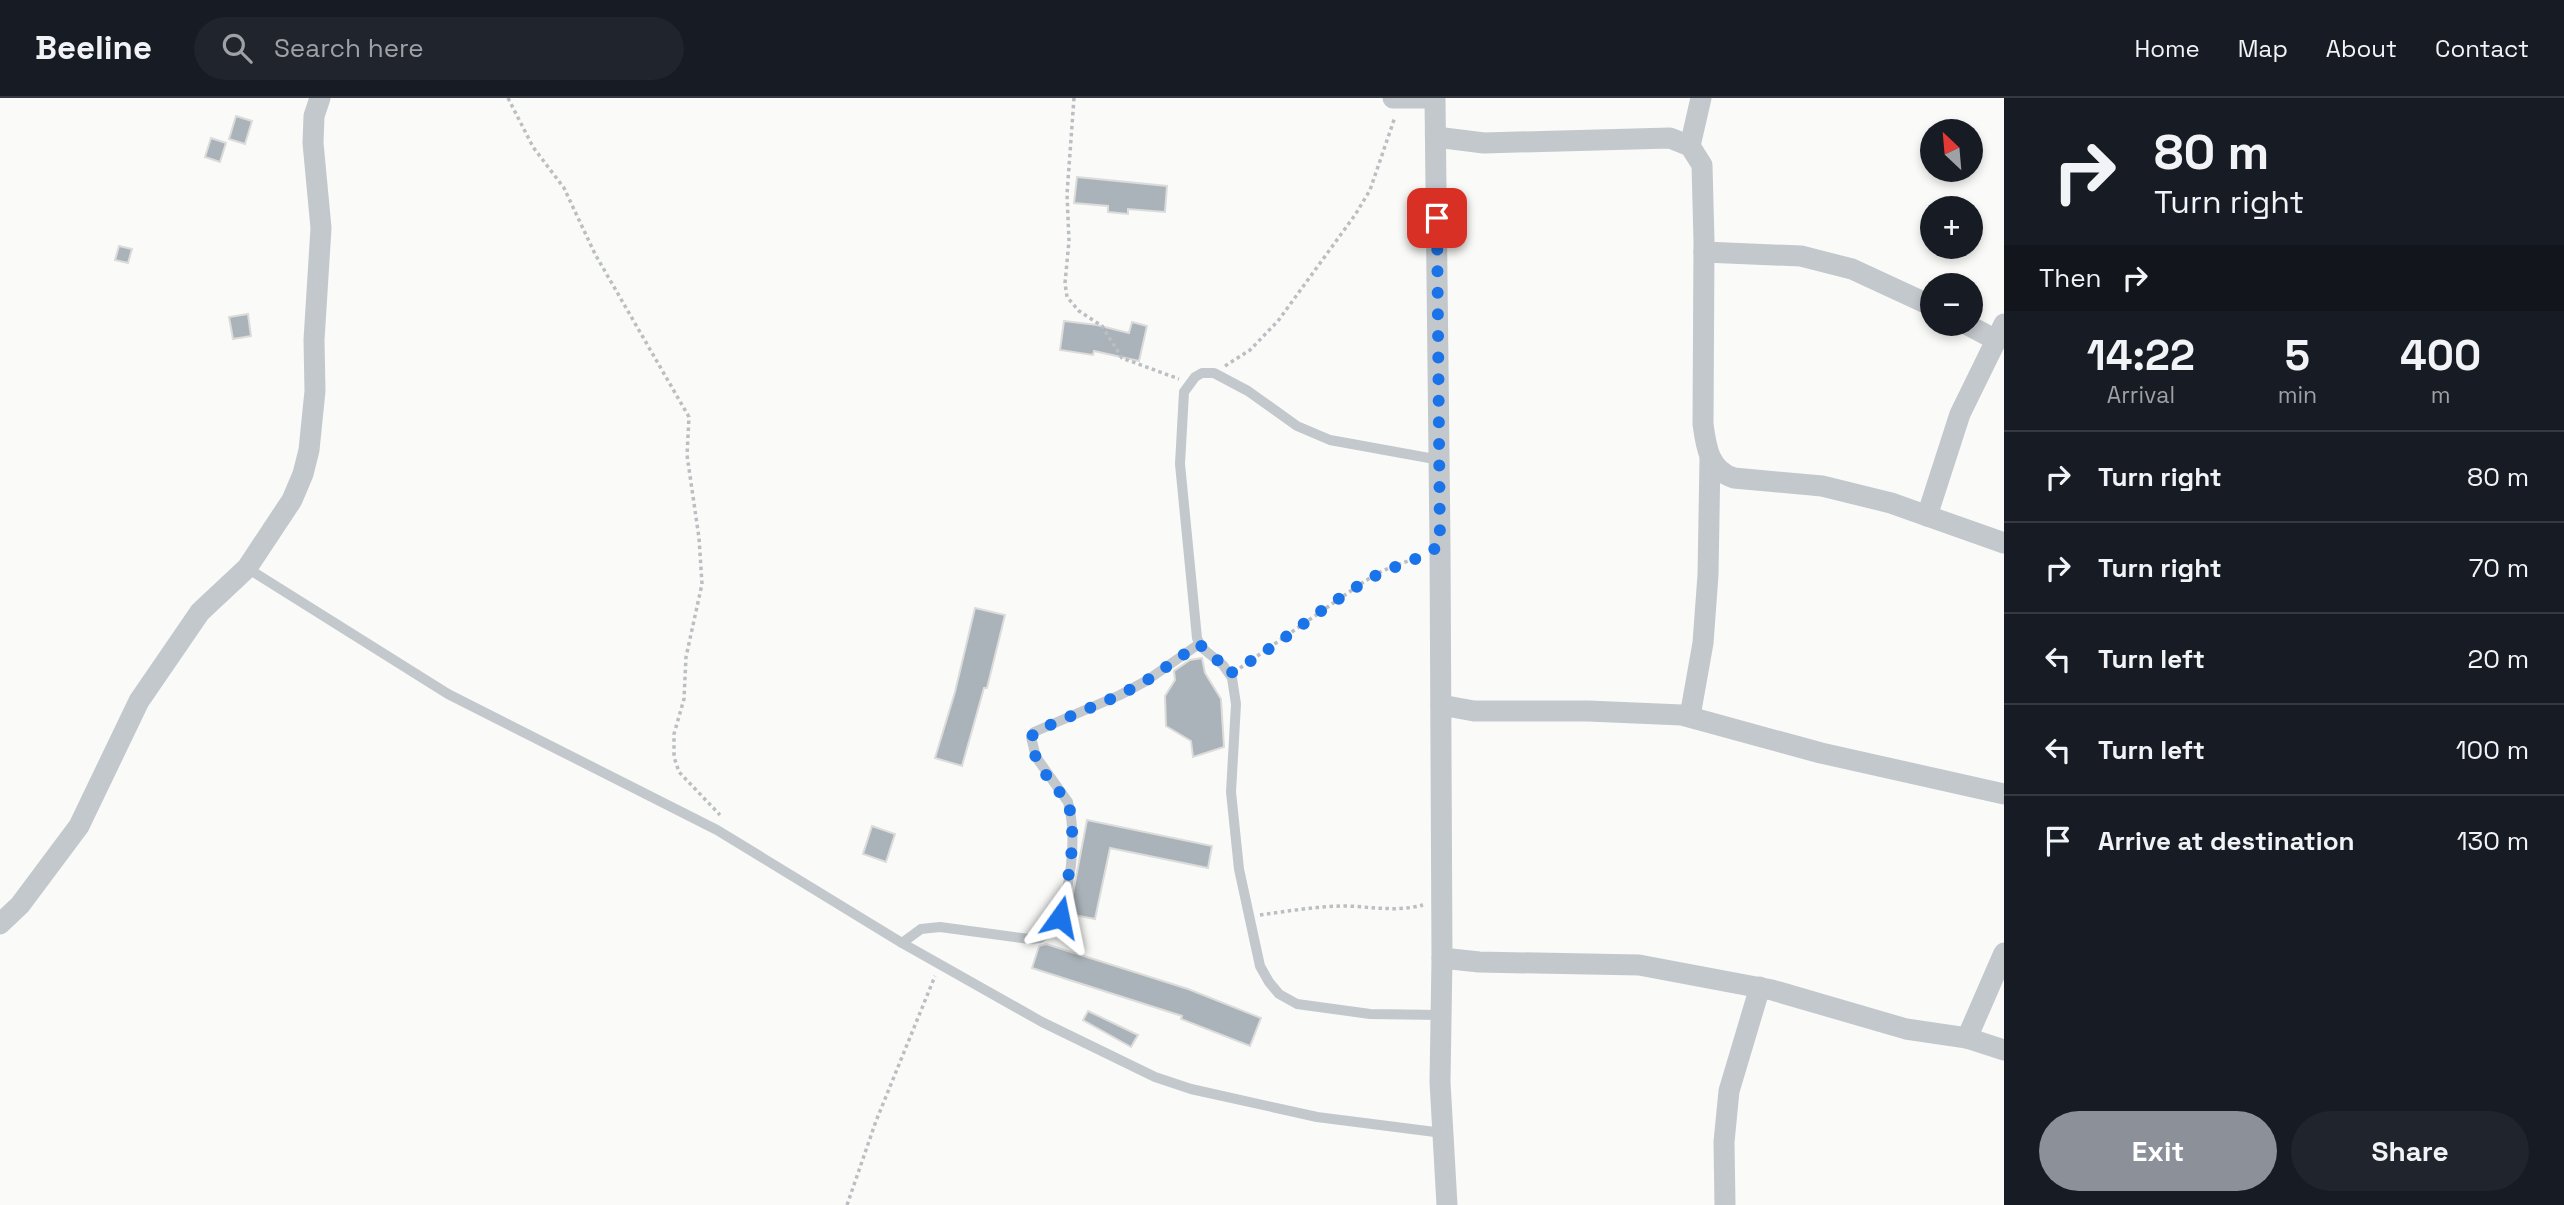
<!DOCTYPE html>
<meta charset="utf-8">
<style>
body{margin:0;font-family:"Space Grotesk",sans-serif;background:#20242c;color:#f1f3f6;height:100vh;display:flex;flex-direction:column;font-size:26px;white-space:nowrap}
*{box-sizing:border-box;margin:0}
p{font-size:23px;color:#9ea1a6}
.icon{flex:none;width:38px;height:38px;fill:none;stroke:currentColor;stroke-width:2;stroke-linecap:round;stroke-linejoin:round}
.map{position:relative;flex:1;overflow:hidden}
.panel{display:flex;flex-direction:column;background:#171b24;width:560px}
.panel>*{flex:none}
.hud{background:#171b24;color:#f1f3f6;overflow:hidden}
.needle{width:46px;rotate:334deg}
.fabs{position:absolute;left:1920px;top:21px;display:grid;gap:14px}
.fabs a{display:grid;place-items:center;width:63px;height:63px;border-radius:50%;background:#171b24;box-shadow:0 4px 10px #0003;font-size:35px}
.pin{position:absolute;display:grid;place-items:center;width:60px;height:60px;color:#fff;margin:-30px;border-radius:14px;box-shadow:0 4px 10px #0006}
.me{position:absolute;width:77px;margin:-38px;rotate:12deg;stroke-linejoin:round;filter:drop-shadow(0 0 5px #0008)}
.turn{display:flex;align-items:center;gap:24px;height:147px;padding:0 35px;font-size:32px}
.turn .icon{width:91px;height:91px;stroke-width:2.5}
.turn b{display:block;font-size:49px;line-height:60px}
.then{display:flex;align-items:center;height:66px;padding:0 35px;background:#0003;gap:14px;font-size:26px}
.eta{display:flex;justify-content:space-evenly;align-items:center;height:119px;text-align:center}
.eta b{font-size:42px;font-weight:700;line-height:49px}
.primary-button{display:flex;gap:14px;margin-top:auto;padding:14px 35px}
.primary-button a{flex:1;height:80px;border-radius:42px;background:#8c9099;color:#fff;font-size:28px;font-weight:700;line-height:80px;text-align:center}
.primary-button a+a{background:#20242c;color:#f1f3f6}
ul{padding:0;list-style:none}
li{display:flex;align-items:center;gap:21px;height:91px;padding:0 35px;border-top:2px solid #363941}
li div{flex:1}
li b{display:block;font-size:26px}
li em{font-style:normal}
header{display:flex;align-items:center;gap:42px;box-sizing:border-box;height:98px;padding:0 35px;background:#171b24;border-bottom:2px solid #363941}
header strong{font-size:33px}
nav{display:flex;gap:38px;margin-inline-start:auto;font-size:24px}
.search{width:490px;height:63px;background:#20242c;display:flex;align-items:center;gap:18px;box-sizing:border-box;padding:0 24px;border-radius:38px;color:#9ea1a6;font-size:26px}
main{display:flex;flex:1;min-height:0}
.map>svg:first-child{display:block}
.building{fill:#aab3b9;stroke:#dcdcda;stroke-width:2}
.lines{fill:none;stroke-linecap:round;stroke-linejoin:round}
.path{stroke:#bbbfc2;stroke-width:3.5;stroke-dasharray:3.5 3.5;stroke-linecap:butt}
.service{stroke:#c3c8cc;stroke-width:10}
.minor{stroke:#c3c8cc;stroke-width:21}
.route{stroke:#1a73e8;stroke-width:12;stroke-dasharray:0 21.6}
</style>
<header>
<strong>Beeline</strong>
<div class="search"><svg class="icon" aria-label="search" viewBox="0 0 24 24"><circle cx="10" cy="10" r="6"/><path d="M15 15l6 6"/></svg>Search here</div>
<nav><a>Home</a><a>Map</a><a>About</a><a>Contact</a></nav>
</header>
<main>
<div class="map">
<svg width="2004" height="1107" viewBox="0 0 2004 1107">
<rect width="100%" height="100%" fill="#fafaf8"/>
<g class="building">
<polygon points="236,18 252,23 245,46 229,41"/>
<polygon points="211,40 226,45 220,64 205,59"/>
<polygon points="1077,79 1167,88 1165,114 1128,111 1128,116 1108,114 1108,108 1074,105"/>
<polygon points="119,148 132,151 128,165 115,162"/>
<polygon points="248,216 251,238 233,241 229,219"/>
<polygon points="1064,223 1097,227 1129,235 1132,224 1147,228 1139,263 1094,253 1093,257 1060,252"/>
<polygon points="975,510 1005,517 987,590 984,590 962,668 935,660 955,594"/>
<polygon points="1202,560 1205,575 1221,601 1224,649 1193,659 1191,643 1166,628 1165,598 1175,582 1174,573 1190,562"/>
<polygon points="1087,722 1212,748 1208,770 1110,750 1095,821 1069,816"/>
<polygon points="872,728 895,736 886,764 863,756"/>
<polygon points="1046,846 1188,891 1261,920 1250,948 1181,921 1182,918 1032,870 1039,848"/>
<polygon points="1088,913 1138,937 1131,949 1083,922"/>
</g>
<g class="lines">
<g class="path">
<polyline points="508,0 533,49 564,90 595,156 689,319 687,357 699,440 702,486 686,559 684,601 674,636 674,659 679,674 720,717"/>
<polyline points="1074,0 1067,96 1069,143 1065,185 1067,199 1079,213 1102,228 1122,260 1179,281"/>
<polyline points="1225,268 1250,252 1278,223 1355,117 1370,92 1395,19"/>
<polyline points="1240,570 1365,483 1382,473 1423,457"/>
<path d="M1260,817C1289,813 1318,808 1347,808C1373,809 1397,814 1423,807"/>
<polyline points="847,1107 876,1023 935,878"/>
</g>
<g class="service">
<polyline points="1440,362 1330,342 1297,328 1248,293 1214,275 1202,275 1195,279 1184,294 1180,366 1197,540 1201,549 1223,567 1232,580 1236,606 1231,694 1239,771 1260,868 1269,884 1279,896 1297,906 1370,916 1440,917"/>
<path d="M247,470L448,596L717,732L902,845L921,831L940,829L1029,841L1040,840L1055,830C1070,794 1078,742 1068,704L1036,659L1031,639L1034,634L1120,597L1146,583L1199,546"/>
<polyline points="902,845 1042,924 1155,979 1191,991 1317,1019 1443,1035"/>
</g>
<g class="minor">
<polyline points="1393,0 1434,0"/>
<polyline points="1435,0 1440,447 1442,860 1440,984 1447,1107"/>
<path d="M1436,39L1484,45L1670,40L1690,48L1702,67L1704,144L1703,326C1706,349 1709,372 1734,380L1822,388L1891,405L2004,445"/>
<polyline points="1690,48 1701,0"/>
<polyline points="1704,154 1801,158 1852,171 1932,208"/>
<polyline points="1966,226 1996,242"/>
<polyline points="1927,418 1960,316 2004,226"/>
<polyline points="1441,607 1474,613 1588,613 1682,617 1821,655 2004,696"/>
<polyline points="1690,618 1703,545 1708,477 1710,360"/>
<polyline points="0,826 20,807 79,728 139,603 200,514 247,470 292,402 303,376 309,352 315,293 314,242 321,130 313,45 314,18 320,0"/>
<polyline points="1442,860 1479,864 1639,867 1772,892 1906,931 1967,940 2004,952"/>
<polyline points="1967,940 2004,855"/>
<polyline points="1725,1107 1724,1044 1729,993 1760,889"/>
</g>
</g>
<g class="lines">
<path class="route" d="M1060,819C1068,782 1078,741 1068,704C1055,689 1023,653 1034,634L1120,597L1146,583L1199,546L1223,567L1229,576C1278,549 1320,510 1368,482C1391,468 1419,463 1440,447L1437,120"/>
</g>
</svg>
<div class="fabs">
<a><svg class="needle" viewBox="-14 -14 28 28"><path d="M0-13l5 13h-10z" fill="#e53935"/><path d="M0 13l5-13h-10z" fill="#9ea1a6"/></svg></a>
<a>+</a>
<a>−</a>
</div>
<div class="pin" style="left:1437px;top:120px;background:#d93025"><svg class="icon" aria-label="arrive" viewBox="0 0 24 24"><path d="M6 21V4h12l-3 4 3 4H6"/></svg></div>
<svg class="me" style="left:1060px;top:819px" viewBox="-20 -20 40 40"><path d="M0-17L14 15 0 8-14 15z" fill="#1a73e8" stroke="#fff" stroke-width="4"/></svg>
</div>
<section class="panel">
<div class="hud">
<div class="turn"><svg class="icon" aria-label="right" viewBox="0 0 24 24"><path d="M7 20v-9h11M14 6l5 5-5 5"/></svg><div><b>80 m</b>Turn right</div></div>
<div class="then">Then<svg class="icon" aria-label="right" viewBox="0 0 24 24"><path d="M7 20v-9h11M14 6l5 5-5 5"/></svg></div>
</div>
<div class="eta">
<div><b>14:22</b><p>Arrival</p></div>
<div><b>5</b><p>min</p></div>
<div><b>400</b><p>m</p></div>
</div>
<ul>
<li><svg class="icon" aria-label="right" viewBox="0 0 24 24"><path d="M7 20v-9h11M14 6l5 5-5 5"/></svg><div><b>Turn right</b></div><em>80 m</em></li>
<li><svg class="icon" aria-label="right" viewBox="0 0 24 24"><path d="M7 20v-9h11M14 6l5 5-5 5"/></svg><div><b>Turn right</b></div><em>70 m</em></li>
<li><svg class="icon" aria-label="left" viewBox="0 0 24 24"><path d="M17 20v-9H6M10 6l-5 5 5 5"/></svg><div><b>Turn left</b></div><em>20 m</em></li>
<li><svg class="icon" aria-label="left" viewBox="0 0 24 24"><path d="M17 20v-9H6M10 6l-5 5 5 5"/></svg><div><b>Turn left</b></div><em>100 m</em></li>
<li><svg class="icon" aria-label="arrive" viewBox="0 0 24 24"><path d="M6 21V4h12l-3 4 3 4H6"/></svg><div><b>Arrive at destination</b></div><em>130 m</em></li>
</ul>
<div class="primary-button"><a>Exit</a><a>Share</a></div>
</section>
</main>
